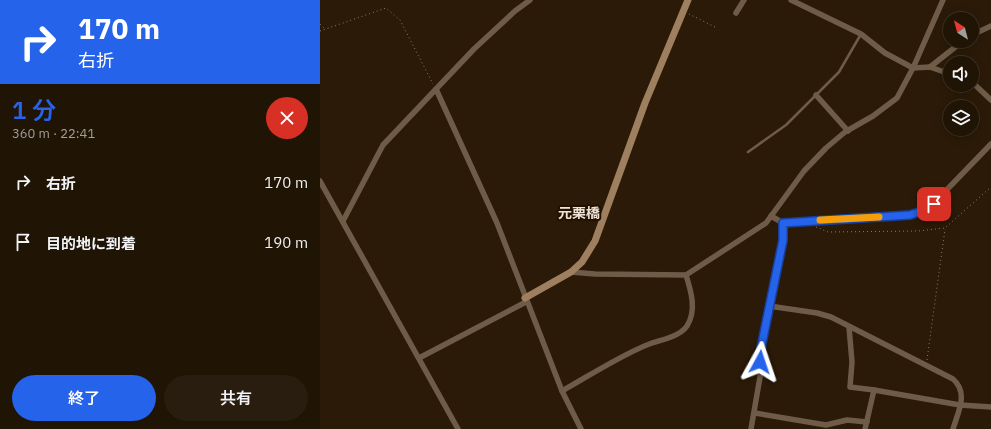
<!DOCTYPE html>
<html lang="ja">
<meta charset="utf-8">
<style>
body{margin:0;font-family:"IBM Plex Sans","Noto Sans JP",sans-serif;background:#281d0f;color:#f1f3f6;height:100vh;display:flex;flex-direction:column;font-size:15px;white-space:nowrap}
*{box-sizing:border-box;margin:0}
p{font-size:13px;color:#a29e9a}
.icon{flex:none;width:22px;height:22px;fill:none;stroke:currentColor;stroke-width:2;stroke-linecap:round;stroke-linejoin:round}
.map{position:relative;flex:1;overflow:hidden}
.drawer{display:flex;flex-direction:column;background:#201405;width:320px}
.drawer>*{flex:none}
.top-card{background:#2563eb;color:#fff;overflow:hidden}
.needle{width:26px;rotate:324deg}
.buttons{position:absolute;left:623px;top:12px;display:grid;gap:8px}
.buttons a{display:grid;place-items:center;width:36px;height:36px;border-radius:50%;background:#201405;box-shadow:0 2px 10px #0003,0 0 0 1px #3d3327;font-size:20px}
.pin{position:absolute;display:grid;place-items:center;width:34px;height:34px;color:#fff;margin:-17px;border-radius:8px;box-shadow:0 2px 6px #0006}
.me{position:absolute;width:44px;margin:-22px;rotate:5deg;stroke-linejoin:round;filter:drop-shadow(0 0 3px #0008)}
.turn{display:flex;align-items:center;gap:14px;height:84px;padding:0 12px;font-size:18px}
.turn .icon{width:52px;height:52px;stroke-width:2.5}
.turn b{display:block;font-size:28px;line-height:34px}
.round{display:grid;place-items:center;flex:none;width:42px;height:42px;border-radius:21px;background:#281d0f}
.overview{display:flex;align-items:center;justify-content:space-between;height:68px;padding:0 12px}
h1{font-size:24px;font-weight:600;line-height:30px;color:#2563eb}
.cta{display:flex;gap:8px;margin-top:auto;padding:8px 12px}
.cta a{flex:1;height:46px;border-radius:24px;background:#2563eb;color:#fff;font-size:16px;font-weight:600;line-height:46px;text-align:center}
.cta a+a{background:#281d0f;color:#f1f3f6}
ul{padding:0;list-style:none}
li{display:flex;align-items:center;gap:12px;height:60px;padding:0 12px}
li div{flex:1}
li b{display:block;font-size:15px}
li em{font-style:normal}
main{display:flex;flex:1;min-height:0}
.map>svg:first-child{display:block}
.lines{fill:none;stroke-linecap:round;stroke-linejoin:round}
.path{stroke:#8a7c6c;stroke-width:1;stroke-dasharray:1 3;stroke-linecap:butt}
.lane{stroke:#6f5c48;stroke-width:2.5}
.street{stroke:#6f5c48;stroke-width:5.5}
.secondary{stroke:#9e7f5f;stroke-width:7}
.route-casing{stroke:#184099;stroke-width:10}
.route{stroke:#2563eb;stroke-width:7}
.slow{stroke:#f59e0b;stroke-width:7}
.labels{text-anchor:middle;stroke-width:4;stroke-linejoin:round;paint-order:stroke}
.quarter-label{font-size:14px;font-weight:bold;fill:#efe3d7;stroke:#211101}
</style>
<main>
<section class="drawer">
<div class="top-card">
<div class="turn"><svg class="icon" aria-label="right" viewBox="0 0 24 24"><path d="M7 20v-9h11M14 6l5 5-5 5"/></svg><div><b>170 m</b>右折</div></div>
</div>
<div class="overview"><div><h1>1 分</h1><p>360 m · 22:41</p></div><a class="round" style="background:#d93025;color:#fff"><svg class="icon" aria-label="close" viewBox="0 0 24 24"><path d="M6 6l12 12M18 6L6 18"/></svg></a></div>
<ul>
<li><svg class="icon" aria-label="right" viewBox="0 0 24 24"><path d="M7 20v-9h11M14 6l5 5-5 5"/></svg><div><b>右折</b></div><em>170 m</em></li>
<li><svg class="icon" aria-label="arrive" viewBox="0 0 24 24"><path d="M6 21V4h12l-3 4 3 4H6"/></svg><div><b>目的地に到着</b></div><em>190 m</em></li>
</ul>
<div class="cta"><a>終了</a><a>共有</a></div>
</section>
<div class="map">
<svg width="671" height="429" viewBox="0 0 671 429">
<rect width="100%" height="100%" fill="#2b1a07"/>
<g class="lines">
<g class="path">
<polyline points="369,14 397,28"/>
<polyline points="0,24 4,28"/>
<polyline points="0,31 66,8 80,20 113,84"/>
<polyline points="496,227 508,232 598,231 625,228 671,187"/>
<polyline points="607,360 625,229"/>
</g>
<polyline class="lane" points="428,152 466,125 519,72 541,34"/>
<g class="street">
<polyline points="471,0 541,34 565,53 593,68 610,67 630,74"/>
<polyline points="416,13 424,0"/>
<polyline points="652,35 671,26"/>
<polyline points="610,67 643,41"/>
<polyline points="652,82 671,100"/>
<polyline points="116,89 177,223 242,391 261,429"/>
<polyline points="496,95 528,131"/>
<polyline points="0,181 138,429"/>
<polyline points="23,221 63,145 154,49 195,11 210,0"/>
<polyline points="463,223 590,215 605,210 614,203 671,144"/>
<polyline points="251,272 275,274 366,275 446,223 484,171 506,148 525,132 553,116 577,98 593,68 623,0"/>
<path d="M449,306L497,313L511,317L633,379C649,393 638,412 633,429"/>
<polyline points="529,327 532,362 530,387 554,390"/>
<polyline points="99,358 206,302"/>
<path d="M242,391C269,376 304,353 332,343C343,340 360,336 367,326C377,310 371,291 366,275"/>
<polyline points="435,413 506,425 527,420 547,422"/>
<polyline points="431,429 440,377 441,348 463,240 463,223 451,216"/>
<polyline points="545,429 554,390 640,405 671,407"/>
</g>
<polyline class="secondary" points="205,298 251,272 262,262 275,241 325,103 368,0"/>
</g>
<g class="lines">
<g class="route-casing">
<polyline id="route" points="440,362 441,348 463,240 463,223 590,215 605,210 614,204"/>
</g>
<use href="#route" class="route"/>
<polyline class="slow" points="500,220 559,217"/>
</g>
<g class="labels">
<g class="quarter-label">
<text x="259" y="218">元栗橋</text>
</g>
</g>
</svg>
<div class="buttons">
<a><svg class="needle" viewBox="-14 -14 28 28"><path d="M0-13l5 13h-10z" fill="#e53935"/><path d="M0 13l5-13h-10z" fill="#a29e9a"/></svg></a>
<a><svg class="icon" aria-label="sound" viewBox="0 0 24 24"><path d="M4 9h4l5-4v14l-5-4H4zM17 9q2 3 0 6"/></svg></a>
<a><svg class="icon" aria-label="layers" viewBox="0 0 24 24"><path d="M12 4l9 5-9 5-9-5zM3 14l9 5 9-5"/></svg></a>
</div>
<div class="pin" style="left:614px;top:204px;background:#d93025"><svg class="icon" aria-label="arrive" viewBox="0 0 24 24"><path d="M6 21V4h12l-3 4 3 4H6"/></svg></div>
<svg class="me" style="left:440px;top:362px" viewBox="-20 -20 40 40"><path d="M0-17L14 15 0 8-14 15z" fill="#2563eb" stroke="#fff" stroke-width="4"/></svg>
</div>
</main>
